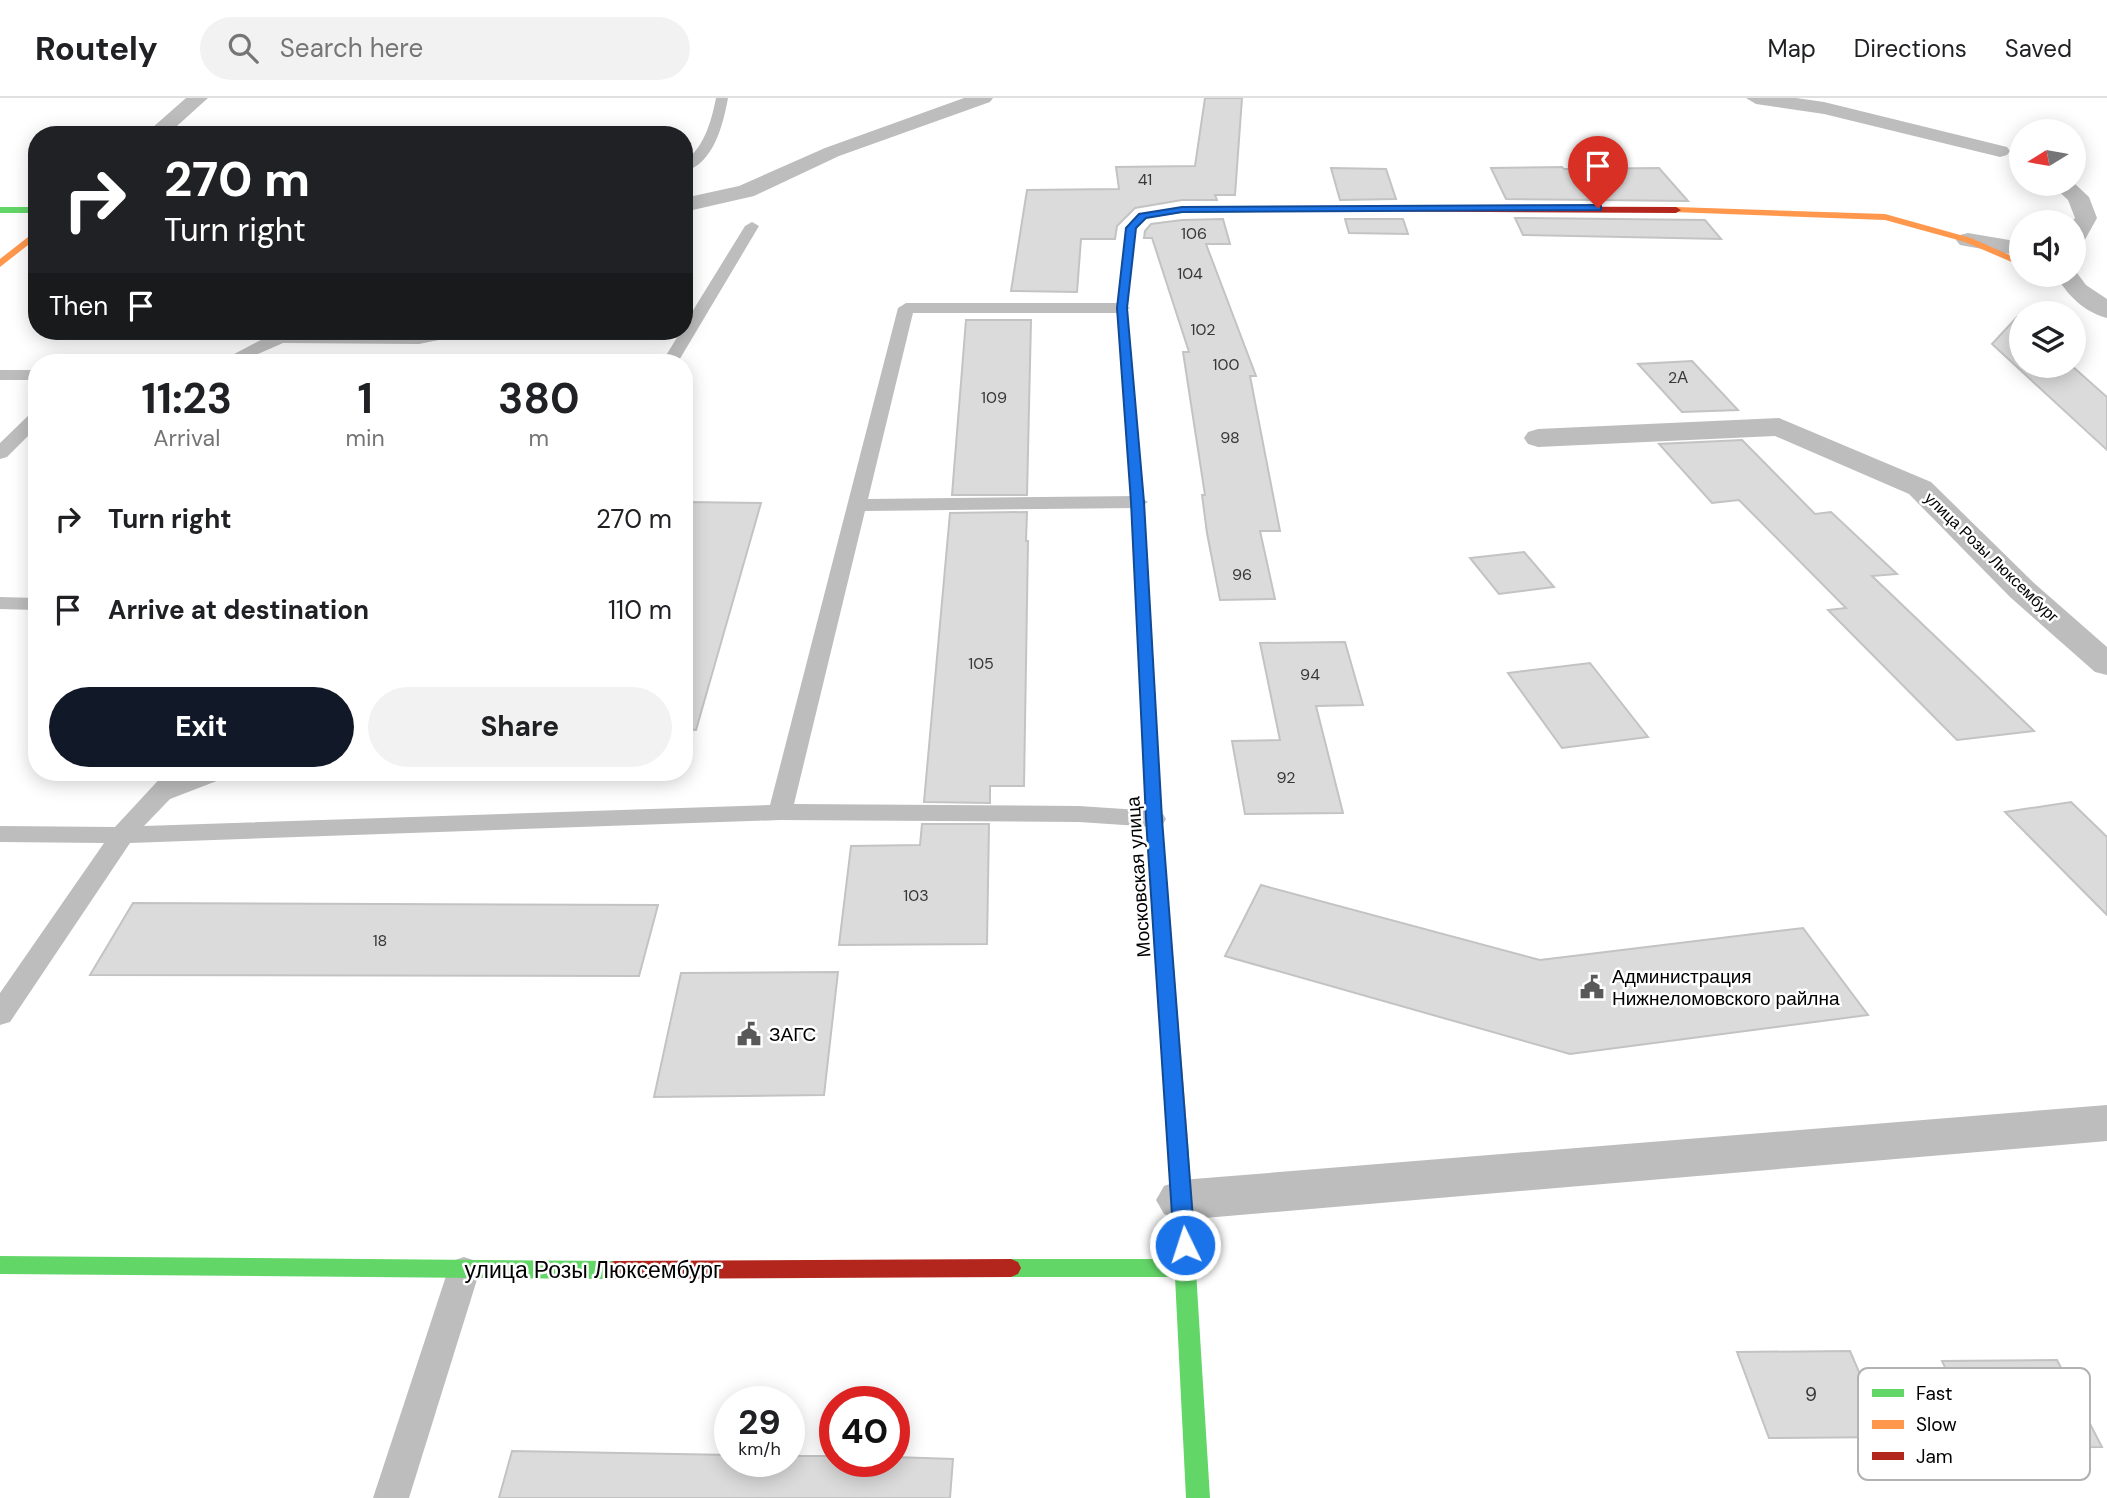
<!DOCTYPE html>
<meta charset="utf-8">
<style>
body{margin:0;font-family:"DM Sans",sans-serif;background:#f2f2f2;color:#202124;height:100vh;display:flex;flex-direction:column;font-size:26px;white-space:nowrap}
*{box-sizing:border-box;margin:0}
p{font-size:23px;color:#757577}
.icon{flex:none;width:38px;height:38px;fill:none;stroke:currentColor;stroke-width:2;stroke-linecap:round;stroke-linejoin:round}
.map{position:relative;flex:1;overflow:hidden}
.side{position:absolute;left:28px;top:256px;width:665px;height:427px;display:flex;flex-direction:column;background:#fff;border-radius:28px;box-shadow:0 4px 18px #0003}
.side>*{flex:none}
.top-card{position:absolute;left:28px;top:28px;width:665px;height:214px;border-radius:28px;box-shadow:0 4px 18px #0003;background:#202124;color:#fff;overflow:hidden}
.needle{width:46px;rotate:259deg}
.fabs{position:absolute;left:2009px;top:21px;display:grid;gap:14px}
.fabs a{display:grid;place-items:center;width:77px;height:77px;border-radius:50%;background:#fff;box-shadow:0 4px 18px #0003;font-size:35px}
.speed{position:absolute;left:714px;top:1288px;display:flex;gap:14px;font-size:35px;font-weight:700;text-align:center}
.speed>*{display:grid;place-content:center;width:91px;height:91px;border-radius:50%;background:#fff;box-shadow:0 4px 18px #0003;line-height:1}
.speed small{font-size:18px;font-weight:400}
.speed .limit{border:10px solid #d22;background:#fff;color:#111}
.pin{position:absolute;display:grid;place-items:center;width:60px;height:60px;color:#fff;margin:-72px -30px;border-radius:50% 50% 50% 0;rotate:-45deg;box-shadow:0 0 7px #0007}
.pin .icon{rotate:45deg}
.me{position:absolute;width:77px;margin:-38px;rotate:356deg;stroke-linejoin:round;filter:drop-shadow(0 0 5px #0008)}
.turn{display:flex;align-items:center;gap:24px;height:147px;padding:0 21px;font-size:32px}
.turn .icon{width:91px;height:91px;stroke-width:2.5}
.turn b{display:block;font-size:49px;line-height:60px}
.then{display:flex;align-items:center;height:66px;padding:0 21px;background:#0003;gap:14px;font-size:26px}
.eta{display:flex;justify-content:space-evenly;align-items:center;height:119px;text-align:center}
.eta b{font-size:42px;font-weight:700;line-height:49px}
.cta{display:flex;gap:14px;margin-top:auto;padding:14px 21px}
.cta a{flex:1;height:80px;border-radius:42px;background:#111827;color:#fff;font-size:28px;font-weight:700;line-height:80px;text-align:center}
.cta a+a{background:#f2f2f2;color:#202124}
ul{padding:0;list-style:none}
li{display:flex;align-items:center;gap:21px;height:91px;padding:0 21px}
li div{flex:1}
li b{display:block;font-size:26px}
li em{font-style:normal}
header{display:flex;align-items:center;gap:42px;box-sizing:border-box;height:98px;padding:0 35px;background:#fff;border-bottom:2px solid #e0e0e0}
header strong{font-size:33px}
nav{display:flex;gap:38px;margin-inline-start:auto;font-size:24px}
.search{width:490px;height:63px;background:#f2f2f2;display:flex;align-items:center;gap:18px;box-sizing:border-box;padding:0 24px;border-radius:38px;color:#757577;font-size:26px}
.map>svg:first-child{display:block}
.building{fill:#dbdbdb;stroke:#c3c3c3;stroke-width:2}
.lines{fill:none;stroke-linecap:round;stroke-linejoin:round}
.lane{fill:#bdbdbd;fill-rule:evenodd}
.street{fill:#bdbdbd;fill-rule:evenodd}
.fast{fill:#63d668;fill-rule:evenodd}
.slow{fill:#ff974d;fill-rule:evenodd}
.jam{fill:#b3261e;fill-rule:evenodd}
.route{fill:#1a73e8;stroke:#114b97;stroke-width:2}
.labels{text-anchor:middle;stroke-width:5;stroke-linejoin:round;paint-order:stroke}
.number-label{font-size:16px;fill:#373737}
.far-street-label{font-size:16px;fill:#000;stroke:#fff}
.street-label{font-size:19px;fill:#000;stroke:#fff}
.poi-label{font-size:19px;fill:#000;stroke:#fff;text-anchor:start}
.near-number-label{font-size:19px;fill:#373737}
.near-street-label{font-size:23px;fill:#000;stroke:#fff}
.key{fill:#fff;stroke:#b2b2b2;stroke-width:2}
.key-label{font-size:19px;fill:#000}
</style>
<header>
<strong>Routely</strong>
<div class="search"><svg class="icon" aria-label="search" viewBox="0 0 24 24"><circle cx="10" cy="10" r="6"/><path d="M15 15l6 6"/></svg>Search here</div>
<nav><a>Map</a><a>Directions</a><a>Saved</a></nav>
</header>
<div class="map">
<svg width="2107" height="1400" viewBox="0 0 2107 1400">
<rect width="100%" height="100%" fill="#fff"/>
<g class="building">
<polygon points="1205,0 1242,0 1235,97 1215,97 1217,102 1182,102 1135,110 1117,128 1115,141 1081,141 1077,194 1011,193 1027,92 1119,91 1116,69 1195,68"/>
<polygon points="1562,69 1564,71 1659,70 1688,103 1506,101 1491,70"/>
<polygon points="1331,70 1386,71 1396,101 1340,102"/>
<polygon points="1515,120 1705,122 1721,141 1523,137"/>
<polygon points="1223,121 1230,146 1206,146 1256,278 1250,278 1280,433 1260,433 1275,501 1220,502 1207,435 1202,397 1205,397 1183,254 1189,254 1152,140 1144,140 1145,133 1151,126 1182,122"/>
<polygon points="1345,121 1403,121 1408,136 1349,135"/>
<polygon points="2017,219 2021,222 2021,268 2072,268 2107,299 2107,352 1992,246"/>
<polygon points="966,222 1031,222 1027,397 952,397"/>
<polygon points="1692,263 1738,312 1682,314 1638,266"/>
<polygon points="1742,342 1815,416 1831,414 1897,476 1872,478 2034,633 1957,642 1828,512 1846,510 1739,402 1712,405 1659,346"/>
<polygon points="684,404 761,405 696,632 684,631"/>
<polygon points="1027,414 1026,443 1028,443 1024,688 990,688 990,705 924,704 950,415"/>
<polygon points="1524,454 1554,489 1499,496 1470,460"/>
<polygon points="1345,544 1363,607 1316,608 1343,715 1245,716 1232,643 1280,642 1260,545"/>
<polygon points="1590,565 1648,639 1562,650 1508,575"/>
<polygon points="2071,704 2107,739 2107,817 2005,714"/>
<polygon points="922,726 989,726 987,846 839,847 851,748 920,747"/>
<polygon points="1261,787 1540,862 1803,830 1868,917 1570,956 1225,858"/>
<polygon points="133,805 658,807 639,878 90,877"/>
<polygon points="838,874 824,997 654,999 681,875"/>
<polygon points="1850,1253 1887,1339 1769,1340 1737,1254"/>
<polygon points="2057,1262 2102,1349 1983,1350 1942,1263"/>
<polygon points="512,1353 730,1357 730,1363 789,1363 789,1358 835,1358 835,1363 894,1363 894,1359 953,1361 950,1400 499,1400"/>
</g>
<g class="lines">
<g class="lane">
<path d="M716,0H728C723,27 714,65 684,74V64C705,48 711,24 716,0Z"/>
<polygon points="752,124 759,128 678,264 662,264 681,233 684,233 684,227 745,128"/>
<polygon points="906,205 1122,205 1130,210 1122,215 913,215 868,401 1138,398 1148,404 1138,410 865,413 794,706 1079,708 1154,713 1163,716 1166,721 1163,726 1154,729 1079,724 780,722 130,745 10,924 0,927 0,895 104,745 0,744 0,728 115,729 166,674 190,674 188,677 197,674 230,674 227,679 170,701 144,728 770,707 898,210"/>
<polygon points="278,233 419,236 437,233 470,233 468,236 419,246 283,245 240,264 219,264"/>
<rect x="0" y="272" width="37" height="10"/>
<polygon points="37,314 37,329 7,359 0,361 0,345 31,315"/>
<polygon points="0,499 37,500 37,512 0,511"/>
<polygon points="464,1159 476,1163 480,1172 409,1400 373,1400 448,1172 452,1163"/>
</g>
<g class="street">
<polygon points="186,0 208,0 167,37 144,37"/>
<polygon points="964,0 993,0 990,4 839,58 754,98 684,114 684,100 739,88 825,50"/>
<polygon points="1746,0 1796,0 1824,4 2007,49 2010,53 2007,57 2000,59 1824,16 1756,6"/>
<polygon points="2074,85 2089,99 2097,120 2082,147 2074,149 2072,124 2075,120 2068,102 2051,86"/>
<polygon points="1968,135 2021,144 2021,158 1960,147 1956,142 1960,137"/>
<path d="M2074,171L2086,187L2107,201V220C2084,214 2067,197 2056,177H2074Z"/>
<polygon points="1779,320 1931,384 2034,485 2107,549 2107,577 2095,574 2010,499 1909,396 1775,338 1538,349 1528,346 1524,340 1528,334 1538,331"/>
<polygon points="2107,1007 2107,1043 1181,1122 1164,1116 1156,1102 1164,1088 1181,1082"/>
</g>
<g class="fast">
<polygon points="1331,108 1336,111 1334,113 1182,115 1146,120 1136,131 1127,210 1150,502 1148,505 1138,505 1117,210 1126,130 1140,116 1182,109"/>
<rect x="0" y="109" width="37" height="6"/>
<polygon points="1178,1036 1185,1038 1188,1043 1210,1400 1186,1400 1175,1179 1011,1179 1004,1176 1001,1170 1004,1164 1011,1161 1174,1161 1168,1043 1171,1038"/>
<polygon points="0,1158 614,1163 621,1166 624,1172 621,1178 614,1181 0,1176"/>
</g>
<g class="slow">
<polygon points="1676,109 1885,116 1971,140 2021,162 2021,168 1965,144 1885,122 1673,114 1671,112"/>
<polygon points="37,132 37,140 0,169 0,161"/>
<polygon points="1143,498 1150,502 1162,721 1188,1043 1185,1048 1178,1050 1171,1048 1168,1043 1146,721 1136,502"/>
</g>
<g class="jam">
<polygon points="1331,108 1676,109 1681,112 1676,115 1328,113 1326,111"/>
<polygon points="1011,1161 1018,1164 1021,1170 1018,1176 1011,1179 614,1181 607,1178 604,1172 607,1166 614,1163"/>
</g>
</g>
<polygon class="route" points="1598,107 1601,108 1601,112 1182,114 1146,120 1136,130 1127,210 1144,404 1162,721 1195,1147 1192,1153 1185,1156 1177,1153 1174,1147 1146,721 1131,404 1117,210 1126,130 1139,116 1182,109"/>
<defs>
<g id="civic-bare" transform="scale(1.89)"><path d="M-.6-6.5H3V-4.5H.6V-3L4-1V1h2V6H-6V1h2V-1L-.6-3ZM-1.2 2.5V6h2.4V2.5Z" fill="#595959" stroke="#fff" stroke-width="2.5" paint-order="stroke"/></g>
</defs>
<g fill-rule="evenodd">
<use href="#civic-bare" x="1592" y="889"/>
<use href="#civic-bare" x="749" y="936"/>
</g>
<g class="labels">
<g class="number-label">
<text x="1145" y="87">41</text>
<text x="1194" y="141">106</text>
<text x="1190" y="181">104</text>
<text x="1203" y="237">102</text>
<text x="1226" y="272">100</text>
<text x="1678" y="285">2А</text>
<text x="994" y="305">109</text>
<text x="1230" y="345">98</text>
<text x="1242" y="482">96</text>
<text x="981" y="571">105</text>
<text x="1310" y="582">94</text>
<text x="1286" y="685">92</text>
<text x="916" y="803">103</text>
<text x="380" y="848">18</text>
</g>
<g class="far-street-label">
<text transform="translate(1992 459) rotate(44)" y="6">улица Розы Люксембург</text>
</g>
<g class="street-label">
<text transform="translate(1138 779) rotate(-94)" y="7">Московская улица</text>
</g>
<g class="poi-label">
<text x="1612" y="885">Администрация<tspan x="1612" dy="22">Нижнеломовского райлна</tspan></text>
<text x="769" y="943">ЗАГС</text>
</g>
<g class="near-number-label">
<text x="1811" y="1303">9</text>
</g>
<g class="near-street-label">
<text x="593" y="1180">улица Розы Люксембург</text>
</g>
</g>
<rect x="1858" y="1270" width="232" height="112" rx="10" class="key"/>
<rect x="1872" y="1291" width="32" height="8" fill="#63d668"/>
<rect x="1872" y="1322" width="32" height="9" fill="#ff974d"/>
<rect x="1872" y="1354" width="32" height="8" fill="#b3261e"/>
<g class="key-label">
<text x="1916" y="1302">Fast</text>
<text x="1916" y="1333">Slow</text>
<text x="1916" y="1365">Jam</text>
</g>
</svg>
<div class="fabs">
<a><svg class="needle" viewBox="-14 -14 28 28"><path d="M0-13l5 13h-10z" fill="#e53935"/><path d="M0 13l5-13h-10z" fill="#757577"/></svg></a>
<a><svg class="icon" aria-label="sound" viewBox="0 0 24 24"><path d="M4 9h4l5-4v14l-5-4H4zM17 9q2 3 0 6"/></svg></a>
<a><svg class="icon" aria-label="layers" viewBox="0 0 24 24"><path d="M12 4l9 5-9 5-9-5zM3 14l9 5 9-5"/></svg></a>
</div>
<div class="speed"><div>29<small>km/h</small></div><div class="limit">40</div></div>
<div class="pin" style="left:1598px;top:110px;background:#d93025"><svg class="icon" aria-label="arrive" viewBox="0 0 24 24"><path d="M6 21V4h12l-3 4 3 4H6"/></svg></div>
<svg class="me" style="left:1185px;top:1147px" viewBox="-20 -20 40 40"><circle r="17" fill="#1a73e8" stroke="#fff" stroke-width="3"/><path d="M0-11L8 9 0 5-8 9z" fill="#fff"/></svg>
<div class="top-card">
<div class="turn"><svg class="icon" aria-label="right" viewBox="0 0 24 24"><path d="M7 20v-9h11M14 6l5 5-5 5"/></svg><div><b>270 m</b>Turn right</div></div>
<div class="then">Then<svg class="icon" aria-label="arrive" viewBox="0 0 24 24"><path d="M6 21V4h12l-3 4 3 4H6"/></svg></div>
</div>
<section class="side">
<div class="eta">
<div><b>11:23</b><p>Arrival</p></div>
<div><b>1</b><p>min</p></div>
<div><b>380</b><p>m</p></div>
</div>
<ul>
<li><svg class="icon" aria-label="right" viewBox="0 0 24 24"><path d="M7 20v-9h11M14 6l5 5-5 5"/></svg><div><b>Turn right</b></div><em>270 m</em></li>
<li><svg class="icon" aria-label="arrive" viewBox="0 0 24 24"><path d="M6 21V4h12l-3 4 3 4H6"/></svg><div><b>Arrive at destination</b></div><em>110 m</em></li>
</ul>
<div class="cta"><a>Exit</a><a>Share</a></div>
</section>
</div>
